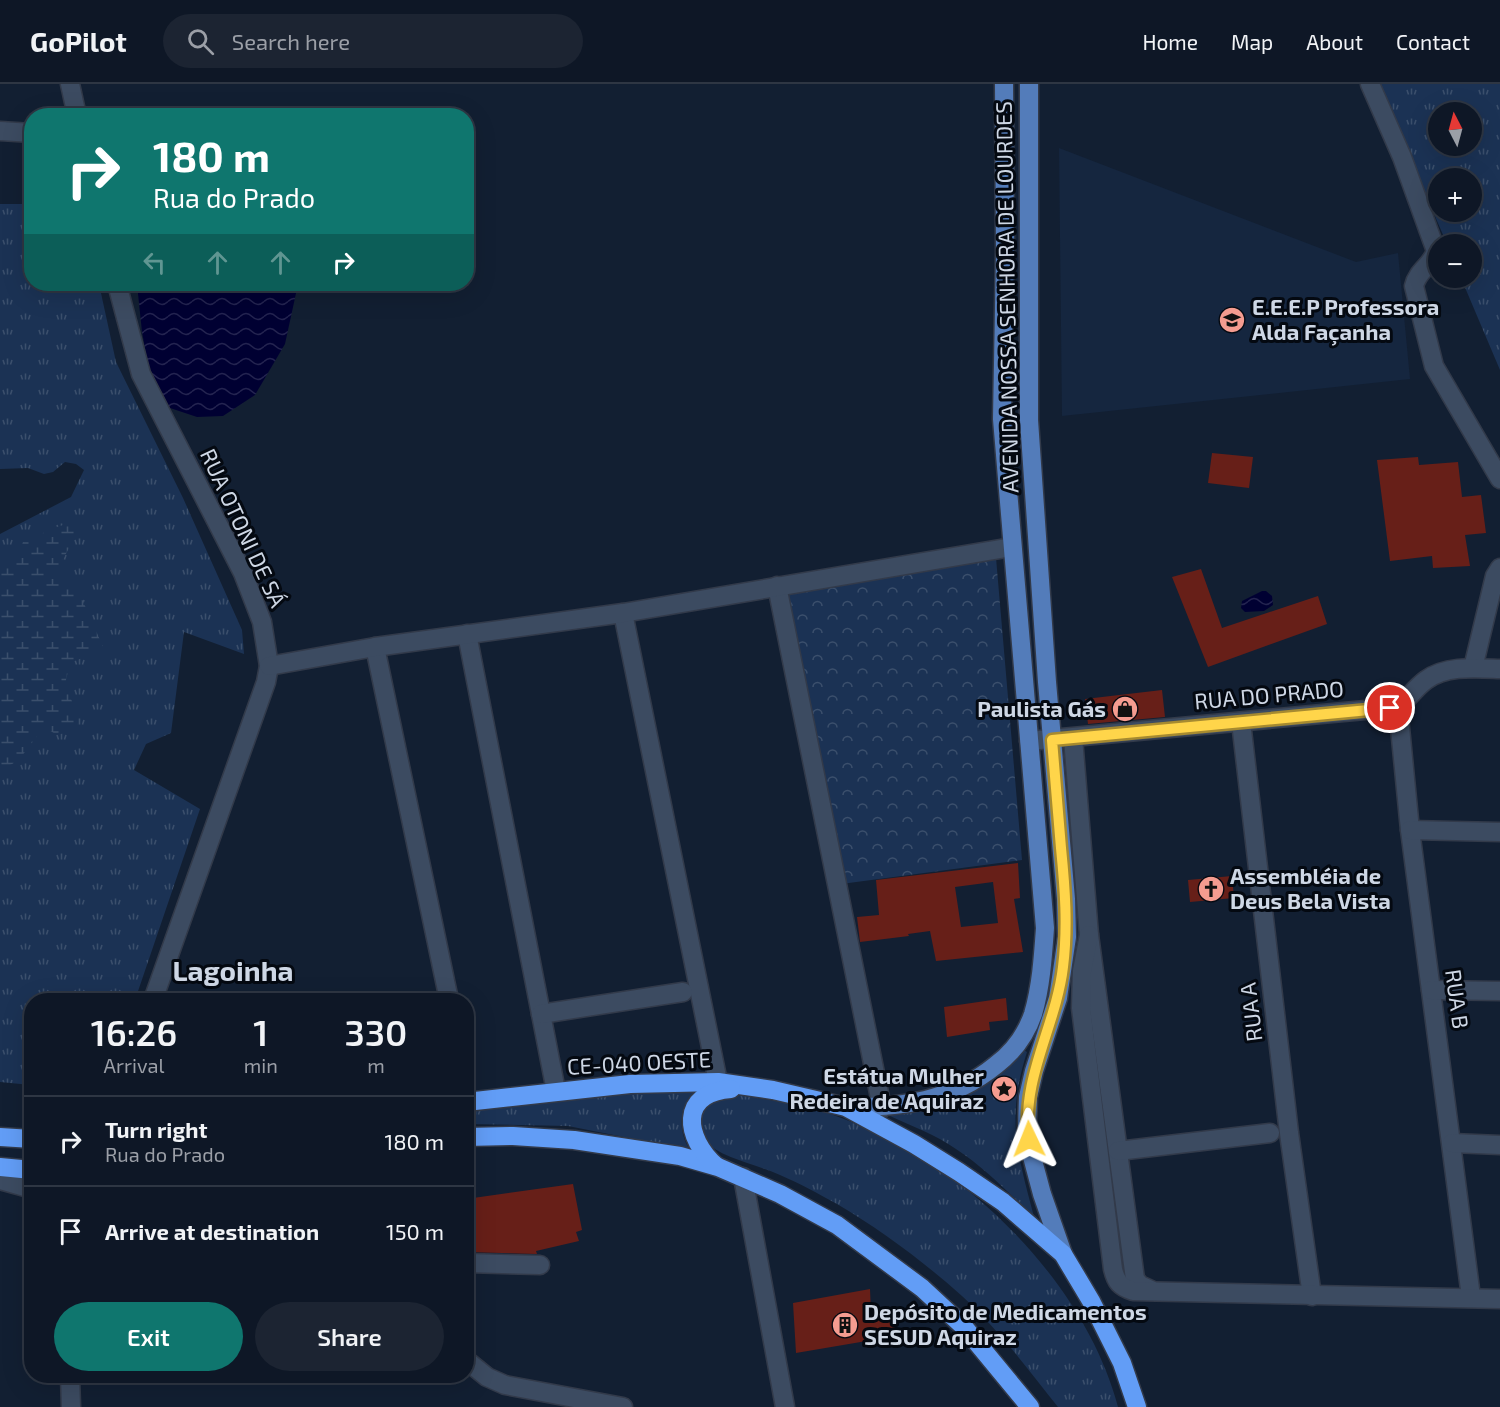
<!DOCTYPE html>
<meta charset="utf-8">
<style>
body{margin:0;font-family:"Exo 2",sans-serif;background:#1c2432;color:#f1f3f6;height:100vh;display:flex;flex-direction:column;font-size:22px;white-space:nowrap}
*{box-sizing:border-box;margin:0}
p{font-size:20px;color:#9b9fa7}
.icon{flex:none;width:33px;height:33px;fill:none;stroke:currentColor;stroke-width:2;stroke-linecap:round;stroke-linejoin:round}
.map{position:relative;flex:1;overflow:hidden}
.panel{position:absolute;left:24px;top:909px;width:450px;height:390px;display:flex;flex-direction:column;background:#0e1726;border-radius:24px;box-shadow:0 6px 24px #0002,0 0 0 2px #2e3643}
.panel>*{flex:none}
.guide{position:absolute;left:24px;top:24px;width:450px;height:183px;border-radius:24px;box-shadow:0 6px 24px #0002,0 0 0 2px #2e3643;background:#0f766e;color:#fff;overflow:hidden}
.needle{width:39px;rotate:354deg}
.tools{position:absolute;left:1428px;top:18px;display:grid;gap:12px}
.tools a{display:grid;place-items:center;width:54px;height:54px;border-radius:50%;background:#0e1726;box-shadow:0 6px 24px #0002,0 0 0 2px #2e3643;font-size:30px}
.pin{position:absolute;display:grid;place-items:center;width:51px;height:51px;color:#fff;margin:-26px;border:3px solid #fff;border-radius:50%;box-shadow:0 2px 6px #0007}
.me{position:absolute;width:66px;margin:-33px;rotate:358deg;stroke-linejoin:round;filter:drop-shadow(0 0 4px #0008)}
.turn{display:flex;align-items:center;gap:21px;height:126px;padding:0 30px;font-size:27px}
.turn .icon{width:78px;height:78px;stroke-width:2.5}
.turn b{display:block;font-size:42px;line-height:51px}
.lanes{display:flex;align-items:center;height:57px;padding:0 30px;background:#0003;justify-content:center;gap:30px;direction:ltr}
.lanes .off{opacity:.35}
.eta{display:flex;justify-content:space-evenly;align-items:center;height:102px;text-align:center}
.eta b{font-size:36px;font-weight:600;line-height:42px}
.action{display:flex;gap:12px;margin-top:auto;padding:12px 30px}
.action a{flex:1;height:69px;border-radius:36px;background:#0f766e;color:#fff;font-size:24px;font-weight:600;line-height:69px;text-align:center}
.action a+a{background:#1c2432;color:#f1f3f6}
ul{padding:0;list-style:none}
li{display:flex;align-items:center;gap:18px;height:90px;padding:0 30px;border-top:2px solid #2e3643}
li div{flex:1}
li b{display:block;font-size:22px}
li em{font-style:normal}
header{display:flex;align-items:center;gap:36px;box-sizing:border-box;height:84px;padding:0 30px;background:#0e1726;border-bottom:2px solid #2e3643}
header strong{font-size:28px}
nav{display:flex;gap:33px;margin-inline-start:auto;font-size:21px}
.search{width:420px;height:54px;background:#1c2432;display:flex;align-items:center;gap:15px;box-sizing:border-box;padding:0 21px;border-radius:33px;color:#9b9fa7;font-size:22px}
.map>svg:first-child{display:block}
.built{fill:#15263f}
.grass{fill:url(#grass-tufts);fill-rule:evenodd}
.forest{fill:url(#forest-crowns)}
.wetland{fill:url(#wetland-marsh)}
.water{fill:url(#water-waves)}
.building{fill:#671f18;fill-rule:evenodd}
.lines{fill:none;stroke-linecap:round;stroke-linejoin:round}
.minor-casing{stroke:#323a4a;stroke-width:21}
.major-casing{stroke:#323a4a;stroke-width:21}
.highway-casing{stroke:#323a4a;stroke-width:21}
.minor{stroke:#3c4b61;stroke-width:18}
.major{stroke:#537cba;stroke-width:18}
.highway{stroke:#629df6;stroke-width:18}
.route-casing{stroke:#a68a30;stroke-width:15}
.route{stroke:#ffd54a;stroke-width:10}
.labels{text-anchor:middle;stroke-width:6;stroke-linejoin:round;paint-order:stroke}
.street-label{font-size:22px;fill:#ced7e5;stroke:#040911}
.poi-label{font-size:22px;font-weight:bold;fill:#ced7e5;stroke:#040911;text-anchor:start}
.district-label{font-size:28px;font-weight:bold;fill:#ced7e5;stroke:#040911}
</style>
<header>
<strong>GoPilot</strong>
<div class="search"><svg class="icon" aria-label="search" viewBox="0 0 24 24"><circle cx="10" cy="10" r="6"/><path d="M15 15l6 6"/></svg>Search here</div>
<nav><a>Home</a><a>Map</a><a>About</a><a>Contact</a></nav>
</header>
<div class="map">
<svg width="1500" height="1323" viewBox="0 0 1500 1323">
<defs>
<pattern id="grass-tufts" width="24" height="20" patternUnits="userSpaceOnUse" patternTransform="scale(1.5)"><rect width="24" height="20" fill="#1b3254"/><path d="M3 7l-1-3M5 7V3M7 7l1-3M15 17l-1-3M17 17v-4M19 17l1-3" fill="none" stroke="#3b4f6c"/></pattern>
<pattern id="forest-crowns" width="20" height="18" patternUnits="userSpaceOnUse" patternTransform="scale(1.5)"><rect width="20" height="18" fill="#1b3254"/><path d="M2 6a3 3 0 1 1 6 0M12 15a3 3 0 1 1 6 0" fill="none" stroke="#3b4f6c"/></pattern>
<pattern id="wetland-marsh" width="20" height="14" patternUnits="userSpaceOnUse" patternTransform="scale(1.5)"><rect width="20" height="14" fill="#1b3254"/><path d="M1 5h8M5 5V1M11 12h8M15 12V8" fill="none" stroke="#3b4f6c"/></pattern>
<pattern id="water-waves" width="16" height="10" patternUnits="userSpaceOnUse" patternTransform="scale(1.5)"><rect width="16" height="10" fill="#000032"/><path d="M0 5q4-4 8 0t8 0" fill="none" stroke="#242450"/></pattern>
</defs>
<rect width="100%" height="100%" fill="#121f32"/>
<polygon class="built" points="1059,64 1356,178 1398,169 1410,295 1062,332"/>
<g class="grass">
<path d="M1378,0H1500V286L1461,194H1472V160H1447ZM1438,28H1472V62H1438ZM1438,94H1472V128H1438Z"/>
<polygon points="0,120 31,120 32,200 99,200 116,278 183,414 242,546 244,570 184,548 171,649 146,660 134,686 200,725 135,916 32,916 31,1001 0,998 0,450 71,413 84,386 76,380 65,378 53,388 44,390 28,384 0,385"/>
<path d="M1022,965L1027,968C1006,1034 1017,1068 1034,1133C1009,1109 985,1084 956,1065C936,1051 912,1042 890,1032L922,1025Z"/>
<path d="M700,1004C678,1017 677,1047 690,1066L568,1042L467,1040L466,1025L579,1012Z"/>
<path d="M732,1010C769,1016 808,1021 844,1035C855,1039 866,1045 877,1050C892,1058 908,1064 922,1073C1009,1129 1091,1221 1118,1323H1058C1028,1285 998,1245 962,1212C924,1178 881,1146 837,1120C819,1110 799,1099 780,1091C753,1079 723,1075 701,1055L698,1027L703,1021Z"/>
</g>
<polygon class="forest" points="996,474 1022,776 841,800 782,504"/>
<polygon class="wetland" points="66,440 80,444 56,488 78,506 104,565 70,579 65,600 75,625 78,645 57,651 44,643 18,677 2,685 0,684 0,479 5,478 15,482 23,458 37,457 45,447"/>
<g class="water">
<polygon points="137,200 298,200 285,260 255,311 223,332 197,333 170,324 149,286 142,248"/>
<polygon points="1262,507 1266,507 1272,512 1273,521 1264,527 1245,528 1241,524 1242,517"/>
</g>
<g class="building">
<polygon points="1212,369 1253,373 1249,404 1208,399"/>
<polygon points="1418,373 1419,381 1458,378 1462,413 1481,411 1486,449 1465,451 1470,482 1433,484 1432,472 1390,477 1377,376"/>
<polygon points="1201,485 1222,544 1318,512 1327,540 1208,583 1172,493"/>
<polygon points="1162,606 1165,633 1088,640 1085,615"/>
<path d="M1018,779L1020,814L1014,815L1023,868L936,877L930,847L908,850L909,852L860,858L857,833L879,831L876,796ZM993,798L998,839L961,843L955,803Z"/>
<polygon points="1232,792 1234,814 1190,818 1188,796"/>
<polygon points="1006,914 1008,936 989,938 990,946 947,953 944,923"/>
<polygon points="573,1100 582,1146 576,1148 579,1157 536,1167 537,1170 466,1168 466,1115"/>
<polygon points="870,1205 871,1229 894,1226 896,1252 796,1269 793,1219"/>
</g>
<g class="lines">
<g class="minor-casing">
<g id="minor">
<polyline points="70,0 77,32"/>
<path d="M1370,0L1402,73L1436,167C1432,181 1417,187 1414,202L1434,282L1500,395"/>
<polyline points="0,47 32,49"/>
<polyline points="117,200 141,290 243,489 262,538 269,582 266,598 153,916"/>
<polyline points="777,502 882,1024"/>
<polyline points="623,529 718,998"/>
<polyline points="467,550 556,1007"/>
<polyline points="375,563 449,916"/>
<polyline points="269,582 375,563 623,529 1012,463"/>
<polyline points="1473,584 1495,492 1500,484"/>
<polyline points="1398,623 1410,746 1471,1213"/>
<polyline points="1241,638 1289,1049 1312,1212"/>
<polyline points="1073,654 1089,851 1135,1195 1140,1201 1151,1206"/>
<path d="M1029,657L1398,623C1408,615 1415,604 1426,596C1446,581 1476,584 1500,585"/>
<polyline points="1410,746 1500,748"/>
<path d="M1089,851L1082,887L1081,924L1113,1185C1116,1198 1120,1203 1133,1207L1500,1215"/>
<polyline points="1431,906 1500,907"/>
<polyline points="541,930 683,908"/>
<polyline points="1452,1059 1500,1061"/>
<polyline points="1118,1067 1270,1049"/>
<polyline points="743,1093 785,1323"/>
<polyline points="0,1096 32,1105"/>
<polyline points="466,1179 540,1181"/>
<polyline points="466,1276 487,1293 505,1301 623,1323"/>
<polyline points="70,1292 71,1323"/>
</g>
</g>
<g class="major-casing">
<g id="major">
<polyline points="1029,0 1029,336 1047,598 1066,815 1067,853 1058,914 1034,987 1028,1013 1027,1042 1031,1069 1042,1110 1063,1170"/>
<path d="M846,1023C902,1024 952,1017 996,981C1013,968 1026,951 1033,930C1041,903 1043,873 1045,844L1002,335L1005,168L1004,0"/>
</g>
</g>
<g class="highway-casing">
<g id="highway">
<polyline points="466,1018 630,1000 718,998 773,1006 846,1023 914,1060 959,1088 1003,1118 1063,1170 1091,1217 1122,1279 1137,1323"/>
<polyline points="0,1053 32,1055"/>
<polyline points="466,1053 513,1052 574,1056 680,1072 718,1083 780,1110 837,1141 922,1204 964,1243 1030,1323"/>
<path d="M716,1082C685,1054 678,1009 731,1005"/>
<polyline points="0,1083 32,1086"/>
</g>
</g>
<use href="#minor" class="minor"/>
<use href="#major" class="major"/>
<use href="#highway" class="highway"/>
</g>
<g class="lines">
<g class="route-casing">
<path id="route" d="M1029,1055C1021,994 1056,942 1063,883C1068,843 1065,804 1061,764C1058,728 1055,692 1052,656L1390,624"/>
</g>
<use href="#route" class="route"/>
</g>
<defs>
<g id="university-disc" transform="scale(1.35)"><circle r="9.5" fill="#f59c90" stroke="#040911"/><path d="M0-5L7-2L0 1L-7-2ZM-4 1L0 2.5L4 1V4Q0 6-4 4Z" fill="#111"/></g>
<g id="shop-disc" transform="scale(1.35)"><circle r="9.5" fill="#f59c90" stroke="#040911"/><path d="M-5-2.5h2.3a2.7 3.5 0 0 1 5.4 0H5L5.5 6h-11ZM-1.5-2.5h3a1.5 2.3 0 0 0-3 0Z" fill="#111"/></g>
<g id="church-disc" transform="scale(1.35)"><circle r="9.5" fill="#f59c90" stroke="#040911"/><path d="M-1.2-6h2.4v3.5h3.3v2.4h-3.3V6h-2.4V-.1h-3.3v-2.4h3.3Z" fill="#111"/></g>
<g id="sight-disc" transform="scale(1.35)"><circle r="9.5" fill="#f59c90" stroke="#040911"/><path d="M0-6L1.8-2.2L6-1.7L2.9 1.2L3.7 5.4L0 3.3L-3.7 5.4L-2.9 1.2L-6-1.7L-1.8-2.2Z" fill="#111"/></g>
<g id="building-disc" transform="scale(1.35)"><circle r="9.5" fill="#f59c90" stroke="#040911"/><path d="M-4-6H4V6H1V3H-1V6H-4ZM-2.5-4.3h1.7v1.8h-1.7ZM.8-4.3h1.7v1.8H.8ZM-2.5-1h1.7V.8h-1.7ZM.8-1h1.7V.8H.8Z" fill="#111"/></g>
</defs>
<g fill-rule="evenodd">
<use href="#university-disc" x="1232" y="236"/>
<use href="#shop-disc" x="1125" y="625"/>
<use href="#church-disc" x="1211" y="805"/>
<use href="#sight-disc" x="1004" y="1005"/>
<use href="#building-disc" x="845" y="1241"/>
</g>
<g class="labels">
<g class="street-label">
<text transform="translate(1007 213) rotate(-91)" y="8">AVENIDA NOSSA SENHORA DE LOURDES</text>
<text transform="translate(243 444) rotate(65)" y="8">RUA OTONI DE SÁ</text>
<text transform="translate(1269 611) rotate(-5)" y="8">RUA DO PRADO</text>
<text transform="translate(1457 915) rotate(82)" y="8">RUA B</text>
<text transform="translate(1251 928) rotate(-97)" y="8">RUA A</text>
<text transform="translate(639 979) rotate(-3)" y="8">CE-040 OESTE</text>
</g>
<g class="poi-label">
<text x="1252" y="231">E.E.E.P Professora<tspan x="1252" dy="25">Alda Façanha</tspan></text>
<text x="1106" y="633" text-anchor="end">Paulista Gás</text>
<text x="1230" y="800">Assembléia de<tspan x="1230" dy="25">Deus Bela Vista</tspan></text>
<text x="984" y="1000" text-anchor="end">Estátua Mulher<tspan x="984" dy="25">Redeira de Aquiraz</tspan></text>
<text x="864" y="1236">Depósito de Medicamentos<tspan x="864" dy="25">SESUD Aquiraz</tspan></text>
</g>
<g class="district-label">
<text x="233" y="897">Lagoinha</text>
</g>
</g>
</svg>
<div class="tools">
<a><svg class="needle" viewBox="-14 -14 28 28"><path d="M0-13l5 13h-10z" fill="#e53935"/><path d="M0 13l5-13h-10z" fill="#9b9fa7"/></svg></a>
<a>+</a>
<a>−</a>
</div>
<div class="pin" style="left:1390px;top:624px;background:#d93025"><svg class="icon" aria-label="arrive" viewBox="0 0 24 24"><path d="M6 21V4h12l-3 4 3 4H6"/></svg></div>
<svg class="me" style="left:1029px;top:1055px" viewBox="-20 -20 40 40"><path d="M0-17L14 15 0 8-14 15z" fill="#ffd54a" stroke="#fff" stroke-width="4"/></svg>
<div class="guide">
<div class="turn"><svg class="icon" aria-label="right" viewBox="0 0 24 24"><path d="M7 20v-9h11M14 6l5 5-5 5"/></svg><div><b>180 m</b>Rua do Prado</div></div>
<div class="lanes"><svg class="icon off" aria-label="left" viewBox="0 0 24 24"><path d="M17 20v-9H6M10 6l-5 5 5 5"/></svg><svg class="icon off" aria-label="ahead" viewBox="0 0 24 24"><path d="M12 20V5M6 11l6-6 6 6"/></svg><svg class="icon off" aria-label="ahead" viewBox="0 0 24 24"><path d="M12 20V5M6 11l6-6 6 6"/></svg><svg class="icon" aria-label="right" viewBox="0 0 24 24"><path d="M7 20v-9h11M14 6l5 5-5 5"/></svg></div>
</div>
<section class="panel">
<div class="eta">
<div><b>16:26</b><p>Arrival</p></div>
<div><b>1</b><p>min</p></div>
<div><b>330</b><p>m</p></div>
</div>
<ul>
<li><svg class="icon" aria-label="right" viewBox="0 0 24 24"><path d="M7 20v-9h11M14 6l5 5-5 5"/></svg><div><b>Turn right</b><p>Rua do Prado</p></div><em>180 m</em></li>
<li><svg class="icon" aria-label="arrive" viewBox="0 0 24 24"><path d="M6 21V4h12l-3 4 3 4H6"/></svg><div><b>Arrive at destination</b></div><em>150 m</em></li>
</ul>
<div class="action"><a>Exit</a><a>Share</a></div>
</section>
</div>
